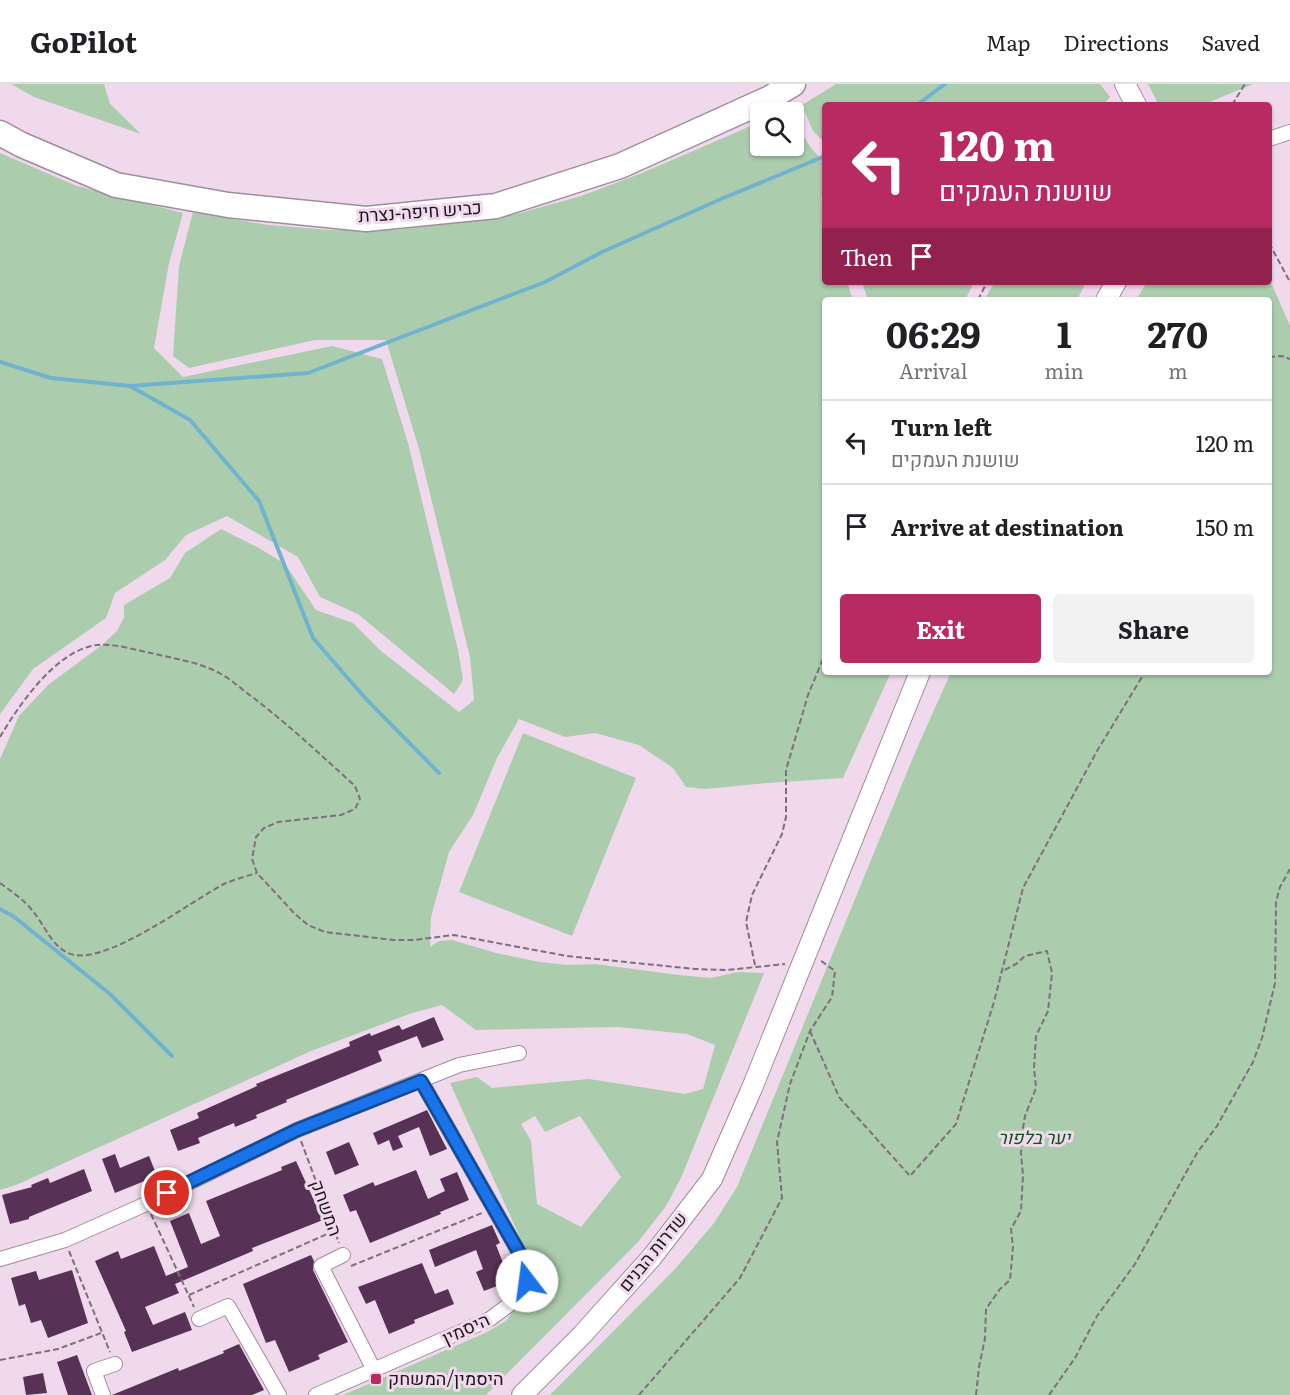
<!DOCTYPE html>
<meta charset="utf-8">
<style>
body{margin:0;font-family:Literata,Heebo,serif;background:#f2f2f2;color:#202124;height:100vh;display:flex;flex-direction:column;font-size:22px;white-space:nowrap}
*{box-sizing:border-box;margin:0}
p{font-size:20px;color:#757577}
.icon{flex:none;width:33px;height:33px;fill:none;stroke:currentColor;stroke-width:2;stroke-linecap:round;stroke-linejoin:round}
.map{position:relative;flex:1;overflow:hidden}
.drawer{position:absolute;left:822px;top:213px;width:450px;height:378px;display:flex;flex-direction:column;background:#fff;border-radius:6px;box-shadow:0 2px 4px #0004}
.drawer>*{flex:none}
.top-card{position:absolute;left:822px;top:18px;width:450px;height:183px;border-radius:6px;box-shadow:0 2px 4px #0004;background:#b72a62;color:#fff;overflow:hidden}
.fabs{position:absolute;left:750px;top:18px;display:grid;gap:12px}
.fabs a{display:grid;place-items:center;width:54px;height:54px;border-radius:6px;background:#fff;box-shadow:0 2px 4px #0004;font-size:30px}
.pin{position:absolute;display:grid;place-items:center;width:51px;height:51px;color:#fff;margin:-26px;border:3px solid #fff;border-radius:50%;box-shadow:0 2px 6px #0007}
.me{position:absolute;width:66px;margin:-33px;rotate:345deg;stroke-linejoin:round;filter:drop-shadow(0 0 4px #0008)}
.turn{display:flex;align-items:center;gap:21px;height:126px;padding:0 18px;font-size:27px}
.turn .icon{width:78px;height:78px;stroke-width:2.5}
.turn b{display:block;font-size:42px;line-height:51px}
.then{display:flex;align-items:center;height:57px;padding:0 18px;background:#0003;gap:12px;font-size:22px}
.eta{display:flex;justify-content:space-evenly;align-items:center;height:102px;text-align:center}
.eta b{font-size:36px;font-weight:700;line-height:42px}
.cta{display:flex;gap:12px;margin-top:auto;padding:12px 18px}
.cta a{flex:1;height:69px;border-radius:6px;background:#b72a62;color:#fff;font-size:24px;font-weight:700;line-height:69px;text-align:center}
.cta a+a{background:#f2f2f2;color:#202124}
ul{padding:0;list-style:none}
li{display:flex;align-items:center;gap:18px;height:84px;padding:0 18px;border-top:2px solid #e0e0e0}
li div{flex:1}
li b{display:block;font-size:22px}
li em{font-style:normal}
header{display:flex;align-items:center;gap:36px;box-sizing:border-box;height:84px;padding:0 30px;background:#fff;border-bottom:2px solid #e0e0e0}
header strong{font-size:28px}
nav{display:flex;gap:33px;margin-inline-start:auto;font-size:21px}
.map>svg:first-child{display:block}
.green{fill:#accdad;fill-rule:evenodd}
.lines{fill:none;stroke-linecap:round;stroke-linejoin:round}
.stream{stroke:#70b3cd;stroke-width:4}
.building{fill:#583256}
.minor-casing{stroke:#a08c9e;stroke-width:16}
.secondary-casing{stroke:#a08c9e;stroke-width:22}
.trunk-casing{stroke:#a08c9e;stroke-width:27}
.path{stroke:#7d6f7c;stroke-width:2;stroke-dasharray:6 3;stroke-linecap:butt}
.minor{stroke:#fff;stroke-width:14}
.secondary{stroke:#fff;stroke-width:20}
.trunk{stroke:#fff;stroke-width:24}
.route-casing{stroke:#114b97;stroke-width:15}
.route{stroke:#1a73e8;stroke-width:10}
.poi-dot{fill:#b72a62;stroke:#f0d9ed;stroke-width:2}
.labels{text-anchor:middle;stroke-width:6;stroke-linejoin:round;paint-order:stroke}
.street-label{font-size:18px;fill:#1d161d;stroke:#f0d9ed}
.park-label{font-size:18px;font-style:italic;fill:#0c521c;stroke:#f0d9ed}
.poi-label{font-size:18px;fill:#1d161d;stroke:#f0d9ed;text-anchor:start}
</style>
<header>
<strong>GoPilot</strong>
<nav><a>Map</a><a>Directions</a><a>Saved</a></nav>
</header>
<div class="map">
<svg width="1290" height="1311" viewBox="0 0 1290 1311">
<rect width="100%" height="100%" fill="#f0d9ed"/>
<g class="green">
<polygon points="11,0 104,0 110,20 141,50 34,13"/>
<polygon points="836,0 1100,0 1110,13 1103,21 825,21 825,59 813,47 802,21"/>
<polygon points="1148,0 1253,0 1202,21 1159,21"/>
<path d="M794,36L811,64L825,80V111L821,115L825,128V198H847L853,216H825V588H891L843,694L767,699L705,705L686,703L673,684L639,661L595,649L565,653L519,635L497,674L473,731L449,768L431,833L430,863L439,857L452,856L496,869L540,878L567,881L595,880L679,891L711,894L738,888L764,889L681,1094L666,1122L638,1158L486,1311H343L485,1249L506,1237L535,1195L518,1149L450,999L477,993L492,1004L589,995L685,1010L703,1005L715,961L687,950L618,943L476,946L442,921L412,929L311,967L16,1101L0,1106V675L19,632L48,601L102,561L117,547L124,534V521L170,494L185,469L221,445L259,464L285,480L316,526L353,539L381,567L459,628L474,616L470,573L419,365L386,256H315L189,284L173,272L179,182L193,128L268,141L331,146H394L459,139L520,129L581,112L642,89L760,38V62H794ZM535,1032L545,1048L580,1032L621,1093L581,1143L537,1120L531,1057L521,1040Z"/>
<polygon points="0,69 77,102 183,129 169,179 154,264 183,293 332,262 382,275 408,359 458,566 463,596 454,610 358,530 320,513 298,473 227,432 186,451 165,476 115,509 106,534 33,585 0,630"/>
<polygon points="1269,194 1290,242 1290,1311 550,1311 676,1184 714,1139 737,1103 914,671 951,588 1269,588 1269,216 1136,216 1147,198 1269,198"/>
<polygon points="862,198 974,198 965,216 868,216"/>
<polygon points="995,198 1086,198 1077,216 984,216"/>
<polygon points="523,649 636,694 572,852 459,808"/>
</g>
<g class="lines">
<g class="stream">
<polyline points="917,21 945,0"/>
<polyline points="0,278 51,294 130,302 190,336 259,417 313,554 366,615 439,689"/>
<polyline points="130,302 308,289 545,198 602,168 721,115 825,72"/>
<polyline points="0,825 13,832 110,910 172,972"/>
</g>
</g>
<g class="building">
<polygon points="434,933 444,956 422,964 417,952 378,967 382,977 286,1016 287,1018 256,1031 257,1034 235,1043 234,1039 198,1054 200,1059 178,1067 170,1046 199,1034 197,1029 257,1002 256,1000 350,962 349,958 370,949 371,952 399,941 402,946"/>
<polygon points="427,1026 447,1065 430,1072 419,1043 398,1052 403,1063 393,1067 389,1056 378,1061 373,1049"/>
<polygon points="349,1058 359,1081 335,1091 326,1068"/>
<polygon points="115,1070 120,1084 149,1072 157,1092 115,1109 102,1075"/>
<polygon points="296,1077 323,1136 252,1164 253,1167 175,1200 179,1209 145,1223 153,1241 185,1228 192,1246 132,1268 124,1248 126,1247 95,1177 118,1167 121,1175 154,1162 166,1192 188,1183 170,1137 189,1129 201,1160 220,1152 206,1117 282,1086 281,1083"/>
<polygon points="84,1085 92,1107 29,1133 29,1135 10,1140 2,1111 32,1103 31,1101 48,1094 50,1099"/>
<polygon points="416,1086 428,1115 445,1107 440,1095 457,1088 469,1116 440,1128 441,1130 370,1159 356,1126 350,1128 343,1111 373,1098 375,1102"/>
<polygon points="492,1141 500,1159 496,1161 510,1197 484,1207 476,1188 483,1185 476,1166 435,1183 429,1166"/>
<polygon points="311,1171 314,1177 313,1186 348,1258 318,1271 320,1275 289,1288 275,1256 266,1259 243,1200"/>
<polygon points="422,1179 435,1210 448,1205 454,1220 414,1236 415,1239 389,1250 375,1216 366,1220 358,1203"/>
<polygon points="72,1186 88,1239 48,1254 41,1236 31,1239 25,1220 19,1222 11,1194 36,1187 39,1196"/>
<polygon points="239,1260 264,1306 252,1311 112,1311 178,1284 179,1287 224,1269 223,1267"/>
<polygon points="77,1271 92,1311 68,1311 57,1278"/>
<polygon points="43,1289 47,1309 26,1311 23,1293"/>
</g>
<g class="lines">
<g class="minor-casing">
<g id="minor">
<polyline points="1269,55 1290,48"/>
<polyline points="343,1171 321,1182 374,1286"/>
<polyline points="0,1175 65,1156 146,1120 297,1046 459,981 519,969"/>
<polyline points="199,1235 228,1222 279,1311"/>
<polyline points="103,1311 94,1287 115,1280"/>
<polyline points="316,1311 490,1235 518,1214 527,1197 520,1170 421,997"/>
</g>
</g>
<g class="secondary-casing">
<g id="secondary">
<polyline points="1125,0 1136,21"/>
<polyline points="1106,216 1116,198"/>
<polyline points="522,1311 582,1251 652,1173 712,1095 752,1004 920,588"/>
</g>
</g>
<g class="trunk-casing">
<polyline id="trunk" points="0,49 22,61 116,101 228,121 366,135 496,122 620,82 770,14 793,0"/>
</g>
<g class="path">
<polyline points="1232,21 1245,0"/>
<polyline points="1269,159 1290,198"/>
<polyline points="978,216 987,198"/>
<polyline points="1269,273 1282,272 1290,275"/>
<path d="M0,653C19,621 56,566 97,561C114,559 134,566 151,569C175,575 200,578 221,590C232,596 241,605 251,612C288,640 321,671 355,702L360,715L355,725L341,731L278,738L264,744L256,753L252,775L257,789L295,830L308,841L325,848L394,856H414L454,851L567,872L695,885L727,886L785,880"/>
<path d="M0,799C11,807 23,815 32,826C44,840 50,859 66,868C100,888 193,815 226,799C236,795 247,792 257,789"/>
<polyline points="755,881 746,838 752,811 782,750 786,733 786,686 808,611 825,570"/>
<polyline points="810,947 839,1013 910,1092 956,1040 994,918 1023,804 1097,667 1145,588"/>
<polyline points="301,1057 339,1159"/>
<polyline points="151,1130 194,1223"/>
<polyline points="69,1167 110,1268"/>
<polyline points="351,1182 482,1129"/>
<polyline points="189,1211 334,1147"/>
<polyline points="0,1276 58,1265 101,1249"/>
<polyline points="639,1311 740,1194 782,1114 777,1058 790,1000 810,947 832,913 835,887 820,876"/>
<polyline points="976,1311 979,1283 985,1254 986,1225 1000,1205 1010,1196 1013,1163 1011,1145 1021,1127 1023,1091 1021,1070 1022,1050 1025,1032 1036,1004 1034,984 1036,952 1048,927 1052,889 1047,867 1025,872 1016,880 1001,888"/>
<polyline points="1049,1311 1075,1274 1097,1232 1135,1180 1197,1069 1217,1042 1253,978 1262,954 1275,899 1276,818 1280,803 1290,785"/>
</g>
<use href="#minor" class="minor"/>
<use href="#secondary" class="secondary"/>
<use href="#trunk" class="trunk"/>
</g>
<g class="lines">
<g class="route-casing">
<polyline id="route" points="167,1109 297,1046 421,997 520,1170 527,1197"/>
</g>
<use href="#route" class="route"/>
</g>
<rect class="poi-dot" x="370" y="1289" width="12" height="12" rx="3"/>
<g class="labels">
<g class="street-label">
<text transform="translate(420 128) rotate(-4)" y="6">כביש חיפה-נצרת</text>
<text transform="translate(326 1124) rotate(70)" y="6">המשחק</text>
<text transform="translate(653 1168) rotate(-51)" y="6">שדרות הבנים</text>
<text transform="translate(466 1245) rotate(-25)" y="6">היסמין</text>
</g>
<g class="park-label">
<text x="1034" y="1060">יער בלפור</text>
</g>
<g class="poi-label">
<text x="388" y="1301">היסמין/המשחק</text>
</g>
</g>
</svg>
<div class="fabs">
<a><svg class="icon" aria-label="search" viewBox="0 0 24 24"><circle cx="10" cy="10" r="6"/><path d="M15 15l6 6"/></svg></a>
</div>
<div class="pin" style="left:167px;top:1109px;background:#d93025"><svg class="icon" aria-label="arrive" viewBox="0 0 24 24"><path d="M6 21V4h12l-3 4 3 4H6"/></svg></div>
<svg class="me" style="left:527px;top:1197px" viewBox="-20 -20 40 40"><circle r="19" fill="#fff"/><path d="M0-13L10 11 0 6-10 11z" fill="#1a73e8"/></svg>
<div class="top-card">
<div class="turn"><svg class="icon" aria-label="left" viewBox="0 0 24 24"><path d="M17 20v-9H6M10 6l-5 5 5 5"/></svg><div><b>120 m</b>שושנת העמקים</div></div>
<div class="then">Then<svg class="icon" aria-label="arrive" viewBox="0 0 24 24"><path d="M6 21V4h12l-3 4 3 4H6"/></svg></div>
</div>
<section class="drawer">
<div class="eta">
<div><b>06:29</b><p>Arrival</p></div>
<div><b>1</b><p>min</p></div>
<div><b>270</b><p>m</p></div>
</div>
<ul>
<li><svg class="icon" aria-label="left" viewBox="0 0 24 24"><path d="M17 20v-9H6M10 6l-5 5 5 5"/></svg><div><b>Turn left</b><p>שושנת העמקים</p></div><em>120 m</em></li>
<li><svg class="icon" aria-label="arrive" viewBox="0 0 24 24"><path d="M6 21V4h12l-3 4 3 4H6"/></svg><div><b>Arrive at destination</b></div><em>150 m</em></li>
</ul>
<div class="cta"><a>Exit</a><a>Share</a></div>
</section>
</div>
